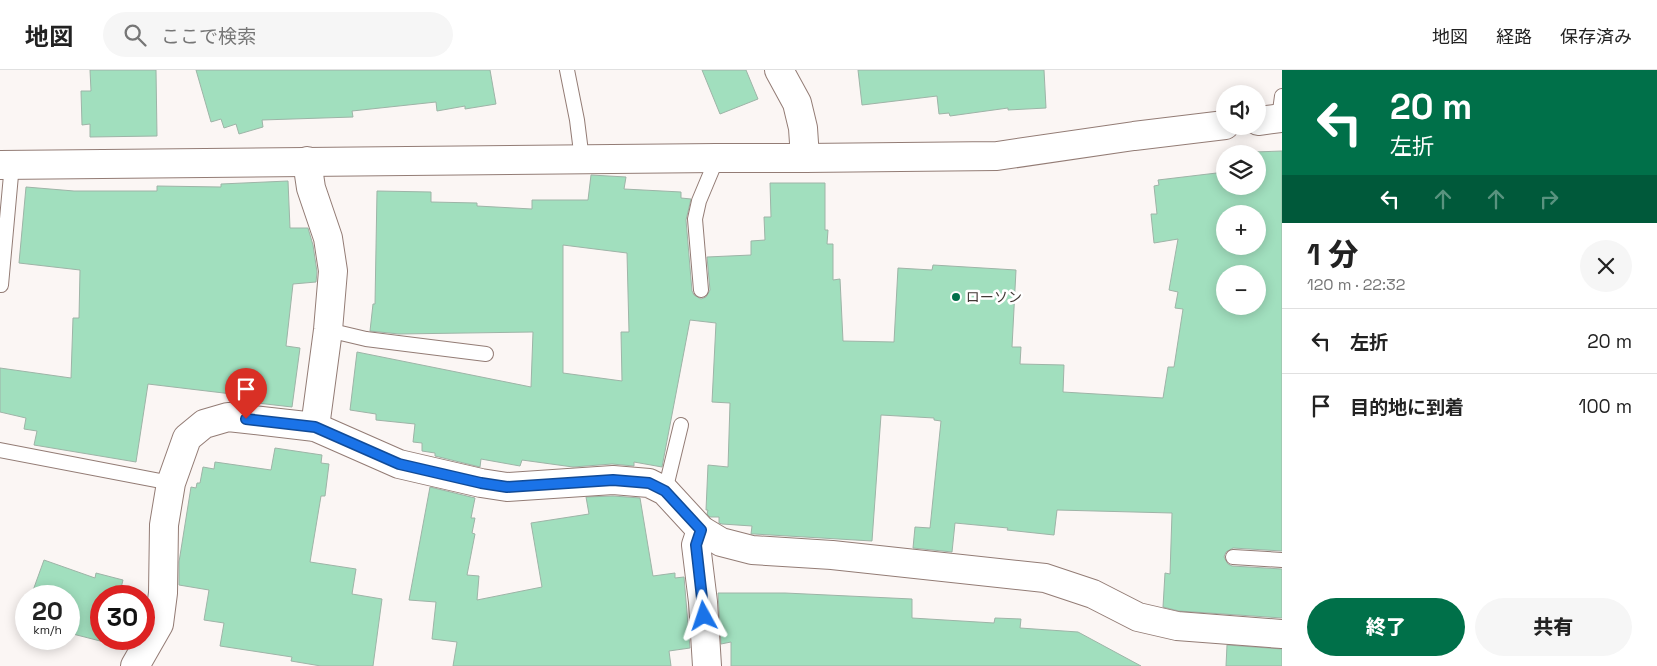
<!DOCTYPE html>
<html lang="ja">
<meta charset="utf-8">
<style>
body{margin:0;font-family:"Space Grotesk","Noto Sans JP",sans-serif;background:#f6f6f6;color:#222;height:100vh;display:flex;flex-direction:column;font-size:19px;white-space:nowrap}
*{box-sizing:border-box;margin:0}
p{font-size:16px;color:#767676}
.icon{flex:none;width:28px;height:28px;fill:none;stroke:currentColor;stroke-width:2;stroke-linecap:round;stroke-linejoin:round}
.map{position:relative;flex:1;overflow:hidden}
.drawer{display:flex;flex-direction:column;background:#fff;width:375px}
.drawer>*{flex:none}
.hud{background:#007049;color:#fff;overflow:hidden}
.fabs{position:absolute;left:1216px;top:15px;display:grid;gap:10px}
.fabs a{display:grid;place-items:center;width:50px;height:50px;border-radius:50%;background:#fff;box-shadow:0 2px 12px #0003;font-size:25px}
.speed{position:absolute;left:15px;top:515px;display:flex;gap:10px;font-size:25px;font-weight:700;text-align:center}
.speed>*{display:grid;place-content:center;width:65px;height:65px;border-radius:50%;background:#fff;box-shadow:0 2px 12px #0003;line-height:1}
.speed small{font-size:12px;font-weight:400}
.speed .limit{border:8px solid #d22;background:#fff;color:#111}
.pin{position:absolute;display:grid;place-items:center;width:42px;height:42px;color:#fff;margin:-51px -21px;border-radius:50% 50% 50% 0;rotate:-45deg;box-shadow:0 0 5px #0007}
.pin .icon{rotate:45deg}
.me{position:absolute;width:55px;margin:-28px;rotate:355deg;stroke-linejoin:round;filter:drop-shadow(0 0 4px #0008)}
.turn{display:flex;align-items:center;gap:18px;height:105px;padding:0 25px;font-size:22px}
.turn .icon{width:65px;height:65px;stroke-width:2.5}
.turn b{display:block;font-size:35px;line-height:42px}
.lanes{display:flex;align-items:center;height:48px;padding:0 25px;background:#0003;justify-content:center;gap:25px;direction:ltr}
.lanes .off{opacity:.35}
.round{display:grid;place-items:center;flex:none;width:52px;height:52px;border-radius:26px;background:#f6f6f6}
.headline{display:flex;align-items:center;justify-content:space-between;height:85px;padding:0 25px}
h1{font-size:30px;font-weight:800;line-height:38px}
.action{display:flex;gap:10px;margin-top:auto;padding:10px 25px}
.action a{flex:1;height:58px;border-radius:30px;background:#007049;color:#fff;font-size:20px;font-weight:800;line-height:58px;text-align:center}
.action a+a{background:#f6f6f6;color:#222}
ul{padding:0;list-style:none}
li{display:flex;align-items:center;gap:15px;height:65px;padding:0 25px;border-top:1px solid #e0e0e0}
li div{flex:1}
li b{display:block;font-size:19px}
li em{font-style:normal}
header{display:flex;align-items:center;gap:30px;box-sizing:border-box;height:70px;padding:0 25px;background:#fff;border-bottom:1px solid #e0e0e0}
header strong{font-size:24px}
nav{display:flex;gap:28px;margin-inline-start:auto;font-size:18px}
.search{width:350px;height:45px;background:#f6f6f6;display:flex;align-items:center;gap:12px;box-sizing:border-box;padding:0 18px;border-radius:28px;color:#767676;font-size:19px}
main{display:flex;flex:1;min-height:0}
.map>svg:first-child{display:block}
.building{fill:#a1dfbe;stroke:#9eb4a7;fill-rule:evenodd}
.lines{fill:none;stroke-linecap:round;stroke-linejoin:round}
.service-casing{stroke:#937c75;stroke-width:16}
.minor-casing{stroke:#937c75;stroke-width:30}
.tertiary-casing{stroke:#937c75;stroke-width:30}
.service{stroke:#fff;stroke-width:14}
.minor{stroke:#fff;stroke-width:28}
.tertiary{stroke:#fff;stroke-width:28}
.route-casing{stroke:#114b97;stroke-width:12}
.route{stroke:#1a73e8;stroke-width:9}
.poi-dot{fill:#007049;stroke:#fff;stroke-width:2}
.labels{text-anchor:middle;stroke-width:5;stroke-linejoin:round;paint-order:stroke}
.poi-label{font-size:14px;fill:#423835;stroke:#fff;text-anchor:start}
</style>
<header>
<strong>地図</strong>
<div class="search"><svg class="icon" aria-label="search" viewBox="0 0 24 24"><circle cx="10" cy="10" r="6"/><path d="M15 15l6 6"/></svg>ここで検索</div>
<nav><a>地図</a><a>経路</a><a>保存済み</a></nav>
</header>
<main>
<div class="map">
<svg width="1282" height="596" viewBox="0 0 1282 596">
<rect width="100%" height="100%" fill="#fbf6f4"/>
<g class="building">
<polygon points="90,0 156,0 157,66 90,67 90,54 82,55 81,21 91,21"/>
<polygon points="196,0 490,0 496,34 465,39 465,36 437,41 436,32 352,41 353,47 262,50 263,57 239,64 236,54 224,58 221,49 211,52"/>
<polygon points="702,0 746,0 758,29 720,44"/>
<polygon points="858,0 1044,0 1046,38 1008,40 1008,38 950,46 949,43 939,44 937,26 862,35"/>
<path d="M1282,81V481L1233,478L1226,482L1224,487L1228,494L1232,496L1282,499V548L1179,541L1163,537L1165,503L1170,504L1172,443L1057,440L1054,465L1007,460L1008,458L955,453L952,482L913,478L915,457L930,458L941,351L934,350V348L881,345L872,471L754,464H751L752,456L722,454L719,453V447H710L707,444L708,440H706L708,395L728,397L730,333L712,332L716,253L690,250L662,397L634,392V396L612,394L573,397L522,390L520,396L481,389L480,397L435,386V383L422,381V373L413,372L415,354L376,350V344L350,340L357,282L531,317L533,262L399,264L370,261L373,234H375L377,121L431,122V132L477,133V136L532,139V130H588L591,105L626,107L624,119L681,122V128L691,129L686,150L692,221L694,225L701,229L706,227L710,220L707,187L751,185V171L765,170L764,147H771L770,113H825V160H828L827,174H833V210L840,209L843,271L894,272L898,198L932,200L933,195L1016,200L1012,277H1021L1020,294L1064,295L1063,322L1163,328L1168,297H1174L1183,239L1175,238L1178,222L1169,220L1178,169L1154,173L1151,144H1157L1154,116L1159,115L1158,110L1225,102V116H1258V84L1228,83ZM1225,144H1258V176H1225ZM563,175L627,183L629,262H621L622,311L563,303ZM1225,204H1258V236H1225Z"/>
<polygon points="288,111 290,158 308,158 313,175 317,202 316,212 293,214 286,276 300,278 292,337 231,330 232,324 148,314 136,392 34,375 37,361 24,359 26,348 0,342 0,298 71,308 73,248 79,248 80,200 19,193 26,117 74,121 157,121 157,116 221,117 221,114"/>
<polygon points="275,378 322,385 321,393 329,394 325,426 321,426 310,492 356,499 352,524 382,529 373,596 321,596 291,591 292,587 220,576 224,553 204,550 209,520 179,515 179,492 191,417 196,418 197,413 200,413 203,397 214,399 215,392 271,400"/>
<polygon points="430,417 475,428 471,448 475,448 472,463 475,464 467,505 479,506 477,530 542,517 531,453 589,444 586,427 613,426 640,428 653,506 675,503 675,508 684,507 690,578 669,581 671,596 453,596 457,572 432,569 436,532 409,530"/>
<polygon points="44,490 95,508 96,503 123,510 119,526 101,526 101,569 109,569 108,573 69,563 69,526 31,526"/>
<polygon points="718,523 785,523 912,529 912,548 994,553 995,548 1021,549 1020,558 1078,562 1141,596 731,596 731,572 721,574"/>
<polygon points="1227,575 1282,579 1282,596 1226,596"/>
</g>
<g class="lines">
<g class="service-casing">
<g id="service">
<polyline points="567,0 577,50 582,90"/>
<polyline points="1279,48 1282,26"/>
<polyline points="1,215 12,94"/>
<polyline points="701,220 695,149 699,131 717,88"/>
<polyline points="328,260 366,269 486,284"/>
<polyline points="0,380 171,413"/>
<polyline points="665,421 681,355"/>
<polyline points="1233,487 1282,490"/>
</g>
</g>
<g class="minor-casing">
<g id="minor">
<polyline points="779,0 797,33 803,58 805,88 997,86 1134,66 1225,55"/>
<polyline points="1258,51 1282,48"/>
<polyline points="307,91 311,118 328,168 333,201 328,260 315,357"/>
<polyline points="0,95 717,88"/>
<polyline points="701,460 696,475 703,532 707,596"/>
<polyline points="135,596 159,554 163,523 164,455 171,413 187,368 204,354 228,347 315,357 399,394 481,413 507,417 613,410 649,413 665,421 701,460 721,472 752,480 832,485 1045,508 1093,524 1138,547 1177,556 1282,564"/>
</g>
</g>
<g class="tertiary-casing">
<polyline id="tertiary" points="717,88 805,88"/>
</g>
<use href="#service" class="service"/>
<use href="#minor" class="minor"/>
<use href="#tertiary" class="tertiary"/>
</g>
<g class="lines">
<g class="route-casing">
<polyline id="route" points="246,349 315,357 399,394 481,413 507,417 613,410 649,413 665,421 701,460 696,475 704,546"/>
</g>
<use href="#route" class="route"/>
</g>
<circle class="poi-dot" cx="956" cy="227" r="5"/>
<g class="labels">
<g class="poi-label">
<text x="966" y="232">ローソン</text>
</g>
</g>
</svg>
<div class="fabs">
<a><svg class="icon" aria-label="sound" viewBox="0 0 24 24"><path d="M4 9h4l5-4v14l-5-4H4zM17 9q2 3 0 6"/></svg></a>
<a><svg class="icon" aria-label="layers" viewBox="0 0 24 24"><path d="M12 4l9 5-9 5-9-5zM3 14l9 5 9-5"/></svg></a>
<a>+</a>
<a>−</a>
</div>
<div class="speed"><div>20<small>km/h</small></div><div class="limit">30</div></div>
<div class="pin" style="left:246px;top:349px;background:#d93025"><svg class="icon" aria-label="arrive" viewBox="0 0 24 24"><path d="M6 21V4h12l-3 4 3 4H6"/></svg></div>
<svg class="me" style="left:704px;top:546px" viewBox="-20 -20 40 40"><path d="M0-17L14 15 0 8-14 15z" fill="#1a73e8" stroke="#fff" stroke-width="4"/></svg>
</div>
<section class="drawer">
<div class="hud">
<div class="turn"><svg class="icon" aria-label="left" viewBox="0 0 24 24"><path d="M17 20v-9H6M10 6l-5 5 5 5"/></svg><div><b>20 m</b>左折</div></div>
<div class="lanes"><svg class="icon" aria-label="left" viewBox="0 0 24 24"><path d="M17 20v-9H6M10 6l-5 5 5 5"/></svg><svg class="icon off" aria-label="ahead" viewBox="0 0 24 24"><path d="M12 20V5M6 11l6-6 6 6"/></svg><svg class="icon off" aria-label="ahead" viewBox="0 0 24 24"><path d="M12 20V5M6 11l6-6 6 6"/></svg><svg class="icon off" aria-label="right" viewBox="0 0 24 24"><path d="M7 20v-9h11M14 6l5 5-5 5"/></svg></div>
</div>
<div class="headline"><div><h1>1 分</h1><p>120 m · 22:32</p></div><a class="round"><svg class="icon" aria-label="close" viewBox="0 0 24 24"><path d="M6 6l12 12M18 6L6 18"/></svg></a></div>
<ul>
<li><svg class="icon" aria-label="left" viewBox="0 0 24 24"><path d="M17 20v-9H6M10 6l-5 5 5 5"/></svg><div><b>左折</b></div><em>20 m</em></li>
<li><svg class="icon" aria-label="arrive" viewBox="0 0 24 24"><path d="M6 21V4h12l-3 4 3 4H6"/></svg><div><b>目的地に到着</b></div><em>100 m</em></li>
</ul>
<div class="action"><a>終了</a><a>共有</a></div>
</section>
</main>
